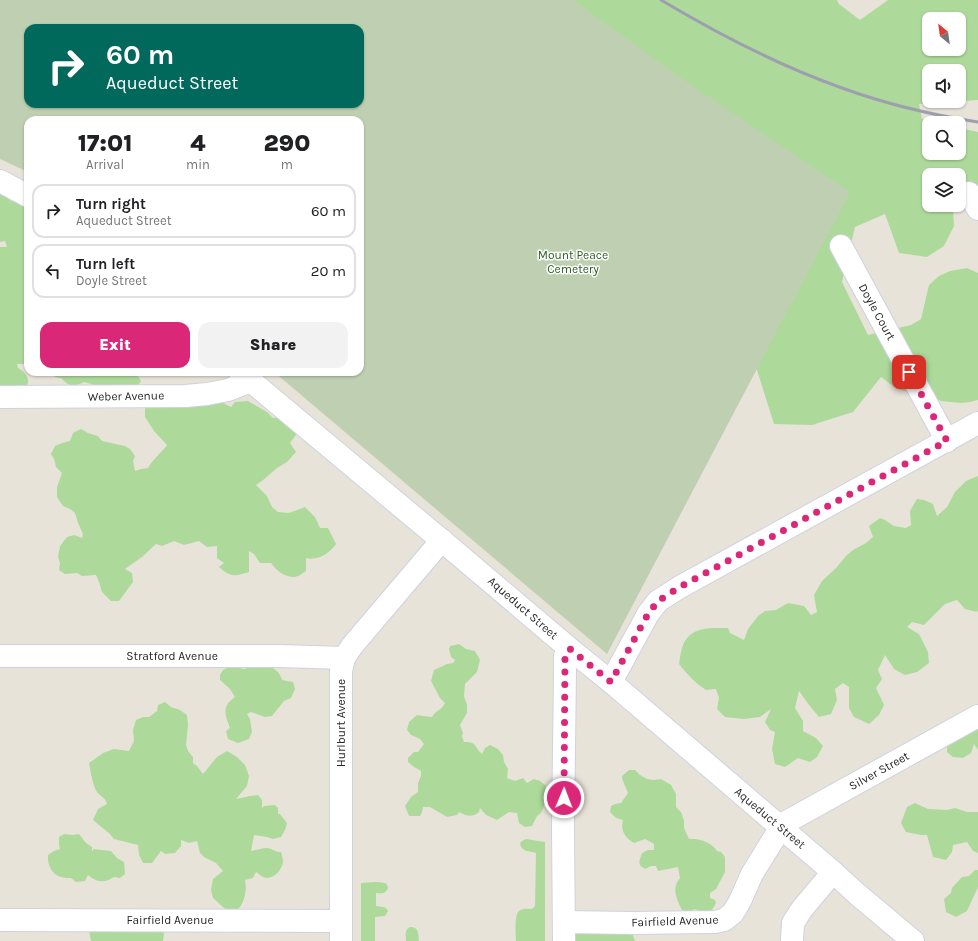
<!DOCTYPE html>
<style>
body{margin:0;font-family:Karla,sans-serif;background:#f2f2f2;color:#202124;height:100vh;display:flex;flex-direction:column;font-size:15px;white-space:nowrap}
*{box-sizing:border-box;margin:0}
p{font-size:13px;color:#757577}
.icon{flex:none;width:22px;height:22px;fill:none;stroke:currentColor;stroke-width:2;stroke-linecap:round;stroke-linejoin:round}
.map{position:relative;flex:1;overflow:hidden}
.panel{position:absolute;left:24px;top:116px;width:340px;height:260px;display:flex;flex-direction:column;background:#fff;border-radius:12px;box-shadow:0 1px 3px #0004}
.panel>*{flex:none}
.hud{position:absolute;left:24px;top:24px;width:340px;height:84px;border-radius:12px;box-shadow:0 1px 3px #0004;background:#00695c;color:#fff;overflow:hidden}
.needle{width:26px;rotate:331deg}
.fabs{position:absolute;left:922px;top:12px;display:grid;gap:8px}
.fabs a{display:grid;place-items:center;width:44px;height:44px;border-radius:8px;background:#fff;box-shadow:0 1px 3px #0004;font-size:20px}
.pin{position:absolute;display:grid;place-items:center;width:34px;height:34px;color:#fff;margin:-17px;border-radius:8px;box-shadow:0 2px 6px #0006}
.me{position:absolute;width:44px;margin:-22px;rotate:1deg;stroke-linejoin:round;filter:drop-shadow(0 0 3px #0008)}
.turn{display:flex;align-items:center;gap:14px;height:84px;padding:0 16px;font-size:18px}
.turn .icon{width:52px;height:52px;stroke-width:2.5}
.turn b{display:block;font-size:28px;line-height:34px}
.eta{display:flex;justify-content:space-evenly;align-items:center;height:68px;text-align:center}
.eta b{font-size:24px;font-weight:800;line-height:28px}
.cta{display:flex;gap:8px;margin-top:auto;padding:8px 16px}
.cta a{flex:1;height:46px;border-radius:12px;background:#db2777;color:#fff;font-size:16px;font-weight:800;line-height:46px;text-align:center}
.cta a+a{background:#f2f2f2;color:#202124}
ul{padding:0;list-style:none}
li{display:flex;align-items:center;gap:12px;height:54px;margin:0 8px 6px;padding:0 8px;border:2px solid #e0e0e0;border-radius:12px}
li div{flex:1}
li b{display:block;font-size:15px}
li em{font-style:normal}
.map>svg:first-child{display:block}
.green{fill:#adda9b;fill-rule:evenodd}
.cemetery{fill:#bfd0b2;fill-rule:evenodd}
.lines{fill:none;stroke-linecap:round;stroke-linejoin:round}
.minor-casing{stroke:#cfd1df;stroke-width:24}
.minor{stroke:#fff;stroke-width:22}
.rail{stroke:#9d9faf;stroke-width:3}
.route{stroke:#db2777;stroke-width:7;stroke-dasharray:0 12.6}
.labels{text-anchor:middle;stroke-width:3;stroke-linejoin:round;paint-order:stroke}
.park-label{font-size:12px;fill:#295b20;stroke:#fff}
.street-label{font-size:12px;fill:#272727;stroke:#fff}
</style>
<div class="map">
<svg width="978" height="941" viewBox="0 0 978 941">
<rect width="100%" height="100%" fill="#e8e3d9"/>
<g class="green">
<path d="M520,0H837L839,4L860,20L888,0H978V100L919,104L922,119L939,123H929V153H959V128L978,132V215L966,200L953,210L954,226L944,246L927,257L899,253L885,214L855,227L842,282L868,335L911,325L921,319L929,285L939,276L950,271L967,268L978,273V400L970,402L961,403L941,401L929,396L897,389L881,377L853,412L812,425L774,424L751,351ZM929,19H959V49H929ZM929,71H959V101H929ZM929,175H959V205H929Z"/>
<path d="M0,193L11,201L25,203L28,205V360L24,364H17L18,368C29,375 31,380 24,392L0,393V247H7L5,241L0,242Z"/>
<path d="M50,372H131L129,376H138L141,381L136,388L101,385L96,387L91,384L84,382C74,387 69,387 61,378C57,378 52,376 50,372Z"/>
<path d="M150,400L221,402L231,407L235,402L248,401L267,412L273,418H282L294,427L296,435L290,443L296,452L287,462L277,468L262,481L256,485L267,496L272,507L278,512L289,513L305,507L315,517L320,528H328L336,544C330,553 318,561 306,558V571C303,573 298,577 294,577C284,577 276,570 271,563H260L254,554L249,551V572C235,576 231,578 219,567L224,563L217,558V546L207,547L199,541L184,545L174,541L162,546L156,544L142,557L125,569L132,573L133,582L119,601H111L102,592L99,582L96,575L82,576L77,573L65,574L59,570L60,563L58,557L60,546L67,537L74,535L82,538L83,534L78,523L75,513L70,509L63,506L57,497V487L62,473L56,467L54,459L51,454L55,446L62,443L70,441L73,433L81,429L88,433L98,436L102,441L125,446L130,449L135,456L133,461L135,471L141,469L148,468C153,459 161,453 167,445L154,431L145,417V408Z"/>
<path d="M978,476V610L977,612L965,609L957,600L945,604L924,625L912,622L907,627L919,634L928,652L929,663L917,672L905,675L894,669L885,655L878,670L882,679L876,688L884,705L879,715L869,724L854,717L849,708V687L843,683L835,689L837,700L831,714L819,717L809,705L799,691L795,708L803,721V731L816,738L823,746L817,757L810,762L798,758L785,767L775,764L772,749L775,732L770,730L765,722L771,709L760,717L744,719L725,717L717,709L719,698L716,689L706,690C695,683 687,674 679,664C680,658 681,650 683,645C691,626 710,628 728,628L730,633L744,640L748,629L758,616L765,611L776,610L788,603L804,606L811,615L817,612L814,595L822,581L836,568L846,556L853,550L866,543L873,537L869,526L880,518L885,520L894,526L906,528L911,525L910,511L917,499L924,500L933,504L937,516L947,507L955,492L966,481Z"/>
<path d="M459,644L466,649L475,651L480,660L477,672L465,684L464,696L467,705V713L460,725L463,733L462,736L464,742C478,742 473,746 482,754L485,748L490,745L498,749L503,755L504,762L508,769L507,778L515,781L523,778L527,783L534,779L540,781L546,786L544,806L541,813L537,816L532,826L525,827L519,823L517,813L509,812L497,820L486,815L480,808L479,812C471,818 467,816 459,812L457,815L447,817L430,807H423L422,812L420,816H409L405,806L411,797L418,792V783L421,776V771L414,767L408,762V758L414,752H418L424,744L420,739L411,735L407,730L409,722L417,715L423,716L432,717C436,710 441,711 445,703L440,698L431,681L434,670L447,664L453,663L455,660L451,657L449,649L450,646Z"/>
<path d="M266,664C273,668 280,671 282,680L293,682L295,689L291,698L284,701L272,716L265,717L251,712L247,714L250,719L252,732L249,739L238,743L228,739L226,731L230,728C225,714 221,707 235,697L230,689L220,680V675L223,670L231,666L244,669L253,666Z"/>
<path d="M165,702L171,707L180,710L187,715L188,725L186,745L188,751L193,757V763L197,766L203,774L217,757L227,751L237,757L245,765L249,776L247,786L236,799L250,796L258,795L262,800V808L264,806L275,805L278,808V814H280L287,823L285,830L281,837L273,839L267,837L254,835L251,851C258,850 265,846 271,849C276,851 276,852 281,852C282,855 283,859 283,862C282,869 275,878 267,878C263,878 259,874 256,872L253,878L245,880C247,889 245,900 240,907C238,909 236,910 234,912L224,908L213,898L211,890L213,879L223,871L216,863L204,857L200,853L197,841L189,843L181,840V846L175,853L165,854L161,851L152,863H143L139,855L138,845L114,839L109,833L100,826L93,820L98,809L107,804C105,797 101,797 97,792C93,787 90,769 89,763L103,753L114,749L129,751L134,741L133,730L136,720L143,717H149L157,711L158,705Z"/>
<polygon points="978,719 978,750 974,744 971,753 963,758 953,757 947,752 947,743"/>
<path d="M629,770H635L640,775L647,779L653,780L661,779L671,785L676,794V807L681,812L684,821V828L689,839C699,838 712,843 717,851L721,852L725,857V872L716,889L710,893V898L715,900L716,903L712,910L704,912L694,909L690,912L682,910C677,900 671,888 680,878L678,867L658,871L656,866H651L645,869C637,864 639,862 642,853L648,850H654V844L645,839L634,843C625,838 620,830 623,820L616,818L610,812L611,806L615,804L621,803L628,793C626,787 622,781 622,776Z"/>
<polygon points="915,803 928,809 947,810 955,808 967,812 978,812 978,853 973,851 967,842 953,845 952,852 946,860 933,857 927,835 921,835 906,832 901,823 907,807"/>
<path d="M64,834L73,835L79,834L86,843L92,847V851L94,849L111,851L117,858L124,862L125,874L120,878L114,877C105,883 97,883 88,875L85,881L76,882L71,878C68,878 64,878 61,877C52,875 47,864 48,855L54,851L60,849L59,845V837Z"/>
<path d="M526,839L545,842V941H516C516,935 514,915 519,911C522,908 528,909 532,909L535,906L536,853C529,851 521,852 520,843L522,841Z"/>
<polygon points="975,870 978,870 978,887 967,911 956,917 946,912 944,899 951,893 952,888 962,877 969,876"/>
<path d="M361,883C368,883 377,881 384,883C389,884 389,890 385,892C383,894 379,893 376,893V906C381,907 386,906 388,911L385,916L375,917V941H361Z"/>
<path d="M410,927C419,927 418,933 419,941H406C406,935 404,930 410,927Z"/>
<polygon points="588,928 632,933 635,941 571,941 575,933"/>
<polygon points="89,930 162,930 164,934 163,941 91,941"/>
</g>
<path class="cemetery" d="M0,0H573L678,76L850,192L607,654L274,372H360V120H28V172L0,159ZM28,28H360V104H28Z"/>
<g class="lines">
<g class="minor-casing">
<g id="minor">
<polyline points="0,181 28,196"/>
<polyline points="969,193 978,209"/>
<polyline points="841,246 947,441"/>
<polyline points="240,372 452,549 570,649 611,682 833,872 857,894 913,941"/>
<polyline points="0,397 186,396 207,394 228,390 251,381"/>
<polyline points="0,656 280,656 344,658"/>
<polyline points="611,682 648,614 658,601 680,587 978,423"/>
<polyline points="779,826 978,716"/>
<polyline points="0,920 341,921"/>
<polyline points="564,922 632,923 715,922 724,920 733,913 740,901 752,874 781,827"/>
<polyline points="792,940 793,923 802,909 833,872"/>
<polyline points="341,941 341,671 344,658 352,646 442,540"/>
<polyline points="564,941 563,830 565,671 565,656 570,649"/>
</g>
</g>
<use href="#minor" class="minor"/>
<path class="rail" d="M661,0C718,34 780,66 842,88C886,104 932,115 978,122"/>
</g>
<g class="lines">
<polyline class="route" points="564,798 565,656 570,649 611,682 648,614 658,601 680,587 947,441 909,372"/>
</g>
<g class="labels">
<g class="park-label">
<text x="573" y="259">Mount Peace<tspan x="573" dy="14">Cemetery</tspan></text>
</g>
<g class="street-label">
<text transform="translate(877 312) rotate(61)" y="4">Doyle Court</text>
<text transform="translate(126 396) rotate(-1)" y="4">Weber Avenue</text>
<text transform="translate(523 608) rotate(41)" y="4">Aqueduct Street</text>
<text x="172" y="660">Stratford Avenue</text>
<text transform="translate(341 723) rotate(-90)" y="4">Hurlburt Avenue</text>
<text transform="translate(879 771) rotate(-29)" y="4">Silver Street</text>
<text transform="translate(770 818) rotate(40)" y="4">Aqueduct Street</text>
<text x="170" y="924">Fairfield Avenue</text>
<text transform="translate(675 921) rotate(-2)" y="4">Fairfield Avenue</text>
</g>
</g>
</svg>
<div class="fabs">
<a><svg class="needle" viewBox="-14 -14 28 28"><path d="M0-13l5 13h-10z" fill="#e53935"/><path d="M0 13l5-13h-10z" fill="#757577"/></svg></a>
<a><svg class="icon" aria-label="sound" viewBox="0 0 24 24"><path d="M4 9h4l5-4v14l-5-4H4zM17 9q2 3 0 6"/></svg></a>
<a><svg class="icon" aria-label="search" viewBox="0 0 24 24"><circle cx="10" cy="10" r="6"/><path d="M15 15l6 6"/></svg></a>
<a><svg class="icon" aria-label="layers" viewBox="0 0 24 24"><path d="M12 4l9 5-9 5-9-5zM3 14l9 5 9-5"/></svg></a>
</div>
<div class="pin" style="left:909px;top:372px;background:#d93025"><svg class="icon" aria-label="arrive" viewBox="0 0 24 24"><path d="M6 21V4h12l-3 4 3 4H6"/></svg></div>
<svg class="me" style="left:564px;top:798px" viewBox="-20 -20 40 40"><circle r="17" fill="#db2777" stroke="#fff" stroke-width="3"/><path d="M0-11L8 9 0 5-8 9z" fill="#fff"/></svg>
<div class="hud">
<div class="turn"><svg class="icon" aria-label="right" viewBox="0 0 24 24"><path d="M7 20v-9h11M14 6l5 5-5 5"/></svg><div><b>60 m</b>Aqueduct Street</div></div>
</div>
<section class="panel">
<div class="eta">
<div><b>17:01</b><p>Arrival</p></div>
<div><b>4</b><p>min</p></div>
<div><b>290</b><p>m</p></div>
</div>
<ul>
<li><svg class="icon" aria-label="right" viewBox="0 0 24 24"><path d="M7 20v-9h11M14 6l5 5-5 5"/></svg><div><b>Turn right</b><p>Aqueduct Street</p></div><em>60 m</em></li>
<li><svg class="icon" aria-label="left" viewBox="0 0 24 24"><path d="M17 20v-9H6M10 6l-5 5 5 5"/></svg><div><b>Turn left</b><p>Doyle Street</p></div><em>20 m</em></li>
</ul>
<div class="cta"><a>Exit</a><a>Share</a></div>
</section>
</div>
